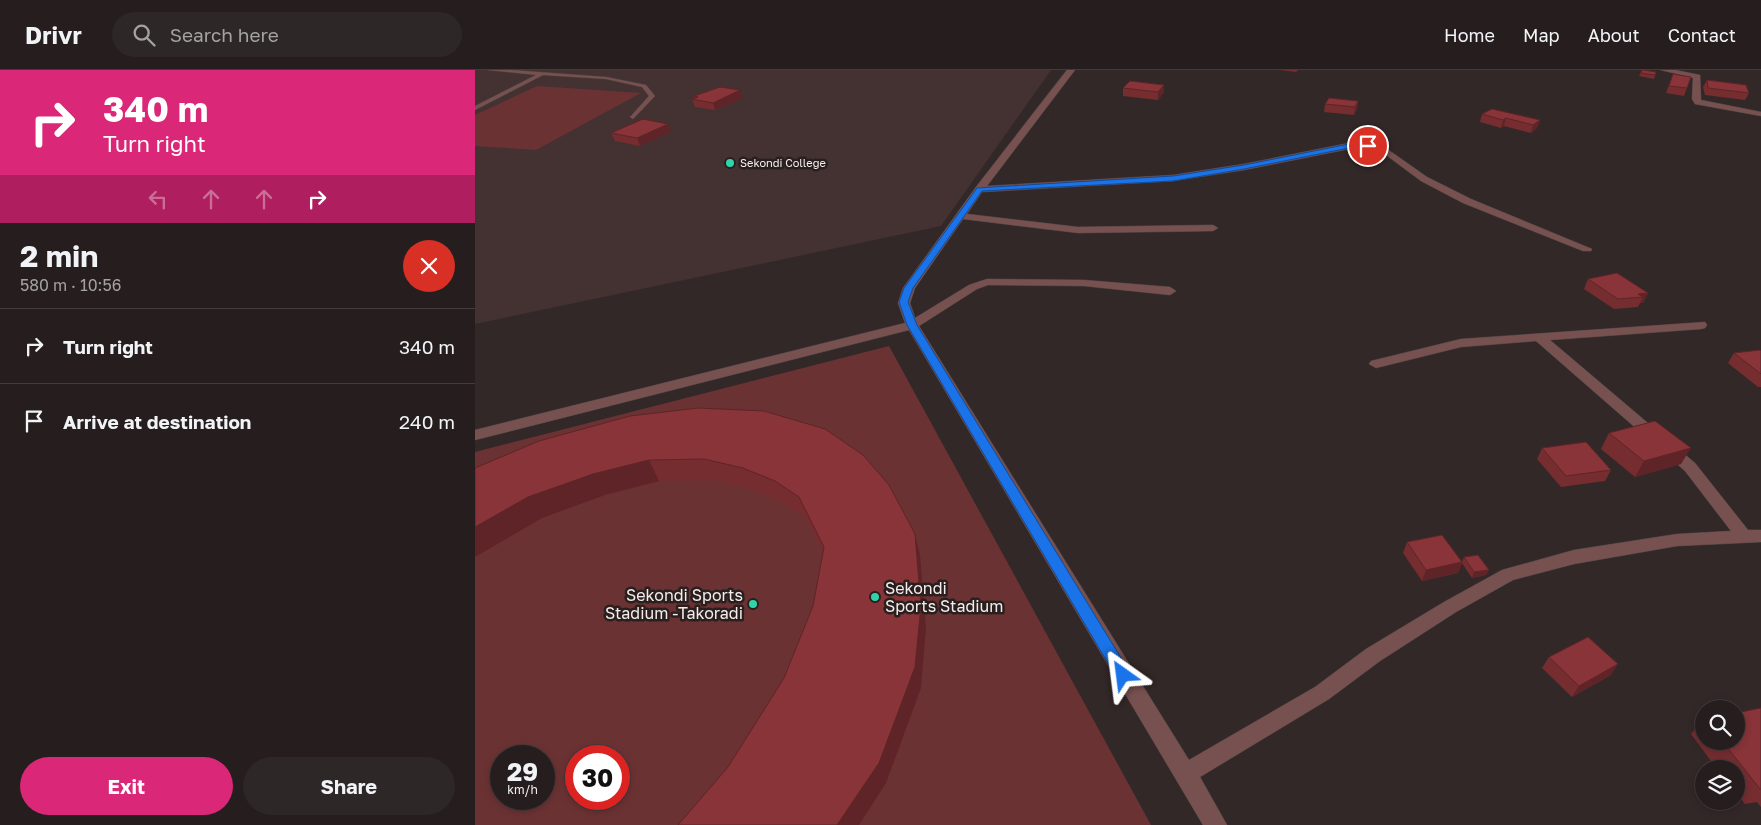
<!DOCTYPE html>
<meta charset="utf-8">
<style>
body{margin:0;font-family:"Golos Text",sans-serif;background:#2e2727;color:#f1f3f6;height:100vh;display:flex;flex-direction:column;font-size:19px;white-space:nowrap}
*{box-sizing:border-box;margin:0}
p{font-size:16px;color:#a4a2a4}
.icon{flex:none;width:28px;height:28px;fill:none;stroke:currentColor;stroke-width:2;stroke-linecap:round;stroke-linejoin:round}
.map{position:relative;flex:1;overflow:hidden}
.details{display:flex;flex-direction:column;background:#261e1e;width:475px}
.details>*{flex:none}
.guide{background:#db2777;color:#fff;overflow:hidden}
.fabs{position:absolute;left:1220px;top:630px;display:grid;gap:10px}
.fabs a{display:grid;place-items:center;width:50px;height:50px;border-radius:50%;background:#261e1e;box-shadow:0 2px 8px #0003,0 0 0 1px #423c3c;font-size:25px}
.speed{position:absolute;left:15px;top:675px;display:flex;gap:10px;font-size:25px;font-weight:700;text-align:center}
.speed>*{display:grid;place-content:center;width:65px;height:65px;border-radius:50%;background:#261e1e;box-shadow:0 2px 8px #0003,0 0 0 1px #423c3c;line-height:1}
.speed small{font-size:12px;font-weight:400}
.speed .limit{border:8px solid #d22;background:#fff;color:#111}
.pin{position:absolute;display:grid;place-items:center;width:42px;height:42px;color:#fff;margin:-21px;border:2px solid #fff;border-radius:50%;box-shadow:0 1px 5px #0007}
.me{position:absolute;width:55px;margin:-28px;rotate:329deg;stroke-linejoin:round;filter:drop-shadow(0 0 4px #0008)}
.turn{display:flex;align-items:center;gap:18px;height:105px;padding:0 20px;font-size:22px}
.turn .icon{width:65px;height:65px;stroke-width:2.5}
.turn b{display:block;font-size:35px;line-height:42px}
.lanes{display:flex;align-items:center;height:48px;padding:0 20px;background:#0003;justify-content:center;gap:25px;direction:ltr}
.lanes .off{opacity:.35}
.round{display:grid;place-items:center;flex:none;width:52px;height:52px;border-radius:26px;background:#2e2727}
.overview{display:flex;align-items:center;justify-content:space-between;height:85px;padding:0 20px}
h1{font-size:30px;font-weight:700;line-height:38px}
.cta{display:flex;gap:10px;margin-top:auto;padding:10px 20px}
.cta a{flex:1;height:58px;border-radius:30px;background:#db2777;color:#fff;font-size:20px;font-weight:700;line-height:58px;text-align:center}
.cta a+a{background:#2e2727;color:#f1f3f6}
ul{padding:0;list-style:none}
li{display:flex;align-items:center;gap:15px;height:75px;padding:0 20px;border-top:1px solid #423c3c}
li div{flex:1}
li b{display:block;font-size:19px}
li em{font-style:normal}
header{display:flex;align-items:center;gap:30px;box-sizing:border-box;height:70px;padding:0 25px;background:#261e1e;border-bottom:1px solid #423c3c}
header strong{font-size:24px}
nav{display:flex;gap:28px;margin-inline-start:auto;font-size:18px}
.search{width:350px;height:45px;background:#2e2727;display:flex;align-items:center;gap:12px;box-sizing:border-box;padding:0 18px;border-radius:28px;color:#a4a2a4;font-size:19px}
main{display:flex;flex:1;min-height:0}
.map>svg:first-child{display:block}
.built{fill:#433231}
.green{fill:#6b3233;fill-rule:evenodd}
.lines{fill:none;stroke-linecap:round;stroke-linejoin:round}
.lane-casing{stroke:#4e4444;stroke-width:1}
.street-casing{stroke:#4e4444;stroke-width:1}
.lane{fill:#775150;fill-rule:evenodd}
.street{fill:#775150;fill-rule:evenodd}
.wall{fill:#752d30}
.shaded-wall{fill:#5f2427}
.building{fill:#883438;stroke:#5f2427}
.route{fill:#1a73e8;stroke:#114b97}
.poi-dot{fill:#30d4aa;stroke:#291f1e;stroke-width:2}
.labels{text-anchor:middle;stroke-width:5;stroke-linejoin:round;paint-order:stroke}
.far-poi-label{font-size:11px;fill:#f5eded;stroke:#291f1e;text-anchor:start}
.near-poi-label{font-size:16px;fill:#f5eded;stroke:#291f1e;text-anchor:start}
</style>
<header>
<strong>Drivr</strong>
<div class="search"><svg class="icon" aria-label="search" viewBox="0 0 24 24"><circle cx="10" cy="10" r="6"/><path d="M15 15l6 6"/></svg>Search here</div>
<nav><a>Home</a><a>Map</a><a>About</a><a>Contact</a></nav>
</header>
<main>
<section class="details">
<div class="guide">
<div class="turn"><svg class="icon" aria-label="right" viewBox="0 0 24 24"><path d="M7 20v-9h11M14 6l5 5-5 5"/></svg><div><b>340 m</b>Turn right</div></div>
<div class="lanes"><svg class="icon off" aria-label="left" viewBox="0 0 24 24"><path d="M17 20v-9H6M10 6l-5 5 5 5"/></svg><svg class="icon off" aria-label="ahead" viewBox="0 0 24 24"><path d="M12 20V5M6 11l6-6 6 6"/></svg><svg class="icon off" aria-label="ahead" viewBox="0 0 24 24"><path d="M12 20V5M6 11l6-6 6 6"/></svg><svg class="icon" aria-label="right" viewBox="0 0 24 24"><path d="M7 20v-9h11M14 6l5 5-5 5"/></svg></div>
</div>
<div class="overview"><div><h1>2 min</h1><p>580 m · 10:56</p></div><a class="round" style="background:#d93025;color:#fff"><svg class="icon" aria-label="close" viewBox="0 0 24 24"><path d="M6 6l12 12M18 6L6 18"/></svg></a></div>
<ul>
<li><svg class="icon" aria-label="right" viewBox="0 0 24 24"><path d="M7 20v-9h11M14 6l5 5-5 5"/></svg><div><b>Turn right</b></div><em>340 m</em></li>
<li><svg class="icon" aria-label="arrive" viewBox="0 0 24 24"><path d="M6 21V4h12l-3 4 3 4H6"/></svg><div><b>Arrive at destination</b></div><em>240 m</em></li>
</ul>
<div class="cta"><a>Exit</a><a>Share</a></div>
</section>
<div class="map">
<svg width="1286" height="755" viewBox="0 0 1286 755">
<rect width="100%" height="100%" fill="#332828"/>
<polygon class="built" points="0,0 576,0 466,156 0,254"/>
<g class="green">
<polygon points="62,16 166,23 61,80 0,76 0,45"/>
<path d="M414,276L676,755H0V382ZM26,686H69V729H26ZM101,686H144V729H101Z"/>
</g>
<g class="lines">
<g class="lane-casing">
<polygon id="lane" points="13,0 36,0 131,7 171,15 180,26 158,49 155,47 156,46 174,26 167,17 131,9 68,5 0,40 0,36 61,5"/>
</g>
<g class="street-casing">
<g id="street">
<polygon points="592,0 600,0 512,116 698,105 769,94 874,73 905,74 952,107 996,129 1117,179 1116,181 1108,181 988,133 946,111 903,79 874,79 769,100 698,111 507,122 492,144 603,157 738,155 743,158 738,161 603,163 488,149 440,218 435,233 440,248 494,215 512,209 609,210 695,217 701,221 695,225 609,216 513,215 502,219 444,256 714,690 840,617 891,579 969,532 1027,500 1099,480 1202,464 1256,461 1210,401 1061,271 986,277 901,298 894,294 896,291 986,269 1230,252 1232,255 1230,258 1226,259 1075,270 1220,393 1273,460 1286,460 1286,472 1202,476 1099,494 1038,510 981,542 905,591 854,629 725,707 752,755 728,755 434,260 0,370 0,360 430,253 423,233 428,218 501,117"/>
<polygon points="1186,0 1200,0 1225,5 1226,30 1286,42 1286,46 1220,34 1217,29 1218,8"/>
</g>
</g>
<use href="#lane" class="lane"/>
<use href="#street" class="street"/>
</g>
<g class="wall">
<polygon points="805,0 823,0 821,2"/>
<polygon points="1167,0 1181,2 1179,9 1164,6"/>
<polygon points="1198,4 1212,18 1209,26 1191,23"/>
<polygon points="1232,10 1274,23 1270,30 1230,25 1228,17"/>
<polygon points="689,15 689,22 683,30 648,26 648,18"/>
<polygon points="219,26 268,28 240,40 220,37 217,29 219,28"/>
<polygon points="883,31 882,39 879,45 849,42 850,34"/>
<polygon points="1007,44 1065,50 1062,58 1056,63 1029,56 1026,58 1005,52"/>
<polygon points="196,62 165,76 140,71 136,63"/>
<polygon points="1113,209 1173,223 1168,233 1165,233 1163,237 1139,239 1109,219"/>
<polygon points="1286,281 1286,317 1283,317 1253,293 1259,283"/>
<polygon points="155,346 440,464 445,485 451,557 446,618 411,713 253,697 309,608 338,536 348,482 331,448 307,432 276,419 238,410 184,411 130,425 67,448"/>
<polygon points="1134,363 1206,394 1160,407 1126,379"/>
<polygon points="1067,378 1136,400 1130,411 1086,417 1062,389"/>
<polygon points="932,472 987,492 989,487 1014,500 1011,505 997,508 987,493 983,503 947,511 928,483"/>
<polygon points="1074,587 1136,605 1097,627 1067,598"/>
<polygon points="1286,638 1286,737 1282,732 1270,734 1261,723 1261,699 1242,699 1216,664 1229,649 1229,671 1261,671"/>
</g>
<g class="shaded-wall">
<polygon points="689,15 689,22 683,30 683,22"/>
<polygon points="265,20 268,28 240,40 238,33"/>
<polygon points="883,31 882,39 879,45 880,37"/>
<polygon points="1031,48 1029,56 1026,58 1028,50"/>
<polygon points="1065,50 1062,58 1056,63 1058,55"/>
<polygon points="193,54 196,62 165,76 162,68"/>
<polygon points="1173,223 1168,233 1165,233 1168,227 1163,224"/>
<polygon points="1216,378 1206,394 1160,407 1169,391"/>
<polygon points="174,390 184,411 130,425 67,448 0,487 0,457 53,427 118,404"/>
<polygon points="440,464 445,485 451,557 446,618 411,713 384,755 362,755"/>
<polygon points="987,492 983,503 947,511 951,500"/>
<polygon points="1014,500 1011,505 997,508 999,502"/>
<polygon points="1143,594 1136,605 1097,627 1104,616"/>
</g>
<g class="building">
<polygon points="1167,0 1168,0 1181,2 1180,5 1166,3"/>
<polygon points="1198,4 1216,7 1212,18 1194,16"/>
<polygon points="1232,10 1271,15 1274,23 1233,18"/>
<polygon points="655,11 689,15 683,22 648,18"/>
<polygon points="245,17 265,20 238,33 217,29 223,27 219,26"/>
<polygon points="854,28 883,31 880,37 850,34"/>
<polygon points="1017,39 1065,50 1058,55 1031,48 1028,50 1007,44"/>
<polygon points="168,49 193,54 162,68 136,63"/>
<polygon points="1142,203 1173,223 1163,224 1168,227 1143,229 1113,209"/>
<polygon points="1285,280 1286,281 1286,304 1259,283"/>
<polygon points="223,338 289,341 350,359 388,385 414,415 440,464 446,536 440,597 404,693 362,755 203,755 253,697 309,608 338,536 349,477 324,427 300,411 268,398 229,389 174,390 118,404 53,427 0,457 0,398 64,371 155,346"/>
<polygon points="1180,351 1216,378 1169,391 1134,363"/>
<polygon points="1111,372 1136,400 1091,406 1067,378"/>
<polygon points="967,465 987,492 951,500 932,472"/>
<polygon points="1003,485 1014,500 999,502 989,487"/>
<polygon points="1113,567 1143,594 1104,616 1074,587"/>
<polygon points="1286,638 1286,719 1285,719 1247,671 1261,671 1261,643"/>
</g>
<polygon class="route" points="874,74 897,76 874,78 769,99 698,111 507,121 438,218 433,232 442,255 654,601 656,605 654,610 648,612 643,610 432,255 424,232 429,218 502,118 698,106 769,95"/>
<g class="poi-dot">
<circle cx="255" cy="93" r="5"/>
<circle cx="400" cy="527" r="5"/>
<circle cx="278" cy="534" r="5"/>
</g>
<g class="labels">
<g class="far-poi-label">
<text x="265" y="97">Sekondi College</text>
</g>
<g class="near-poi-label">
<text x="410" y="524">Sekondi<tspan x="410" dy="18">Sports Stadium</tspan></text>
<text x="268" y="531" text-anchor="end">Sekondi Sports<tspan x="268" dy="18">Stadium -Takoradi</tspan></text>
</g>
</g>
</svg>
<div class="fabs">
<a><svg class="icon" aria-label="search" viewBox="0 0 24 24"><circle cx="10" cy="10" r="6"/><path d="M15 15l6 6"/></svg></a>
<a><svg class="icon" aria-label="layers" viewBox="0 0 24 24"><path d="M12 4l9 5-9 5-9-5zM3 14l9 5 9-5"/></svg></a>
</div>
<div class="speed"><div>29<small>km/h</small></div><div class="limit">30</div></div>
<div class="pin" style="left:893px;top:76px;background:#d93025"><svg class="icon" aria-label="arrive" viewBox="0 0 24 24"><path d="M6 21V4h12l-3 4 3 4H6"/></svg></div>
<svg class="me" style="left:648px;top:605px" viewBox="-20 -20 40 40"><path d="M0-17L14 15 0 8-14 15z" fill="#1a73e8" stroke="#fff" stroke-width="4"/></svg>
</div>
</main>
